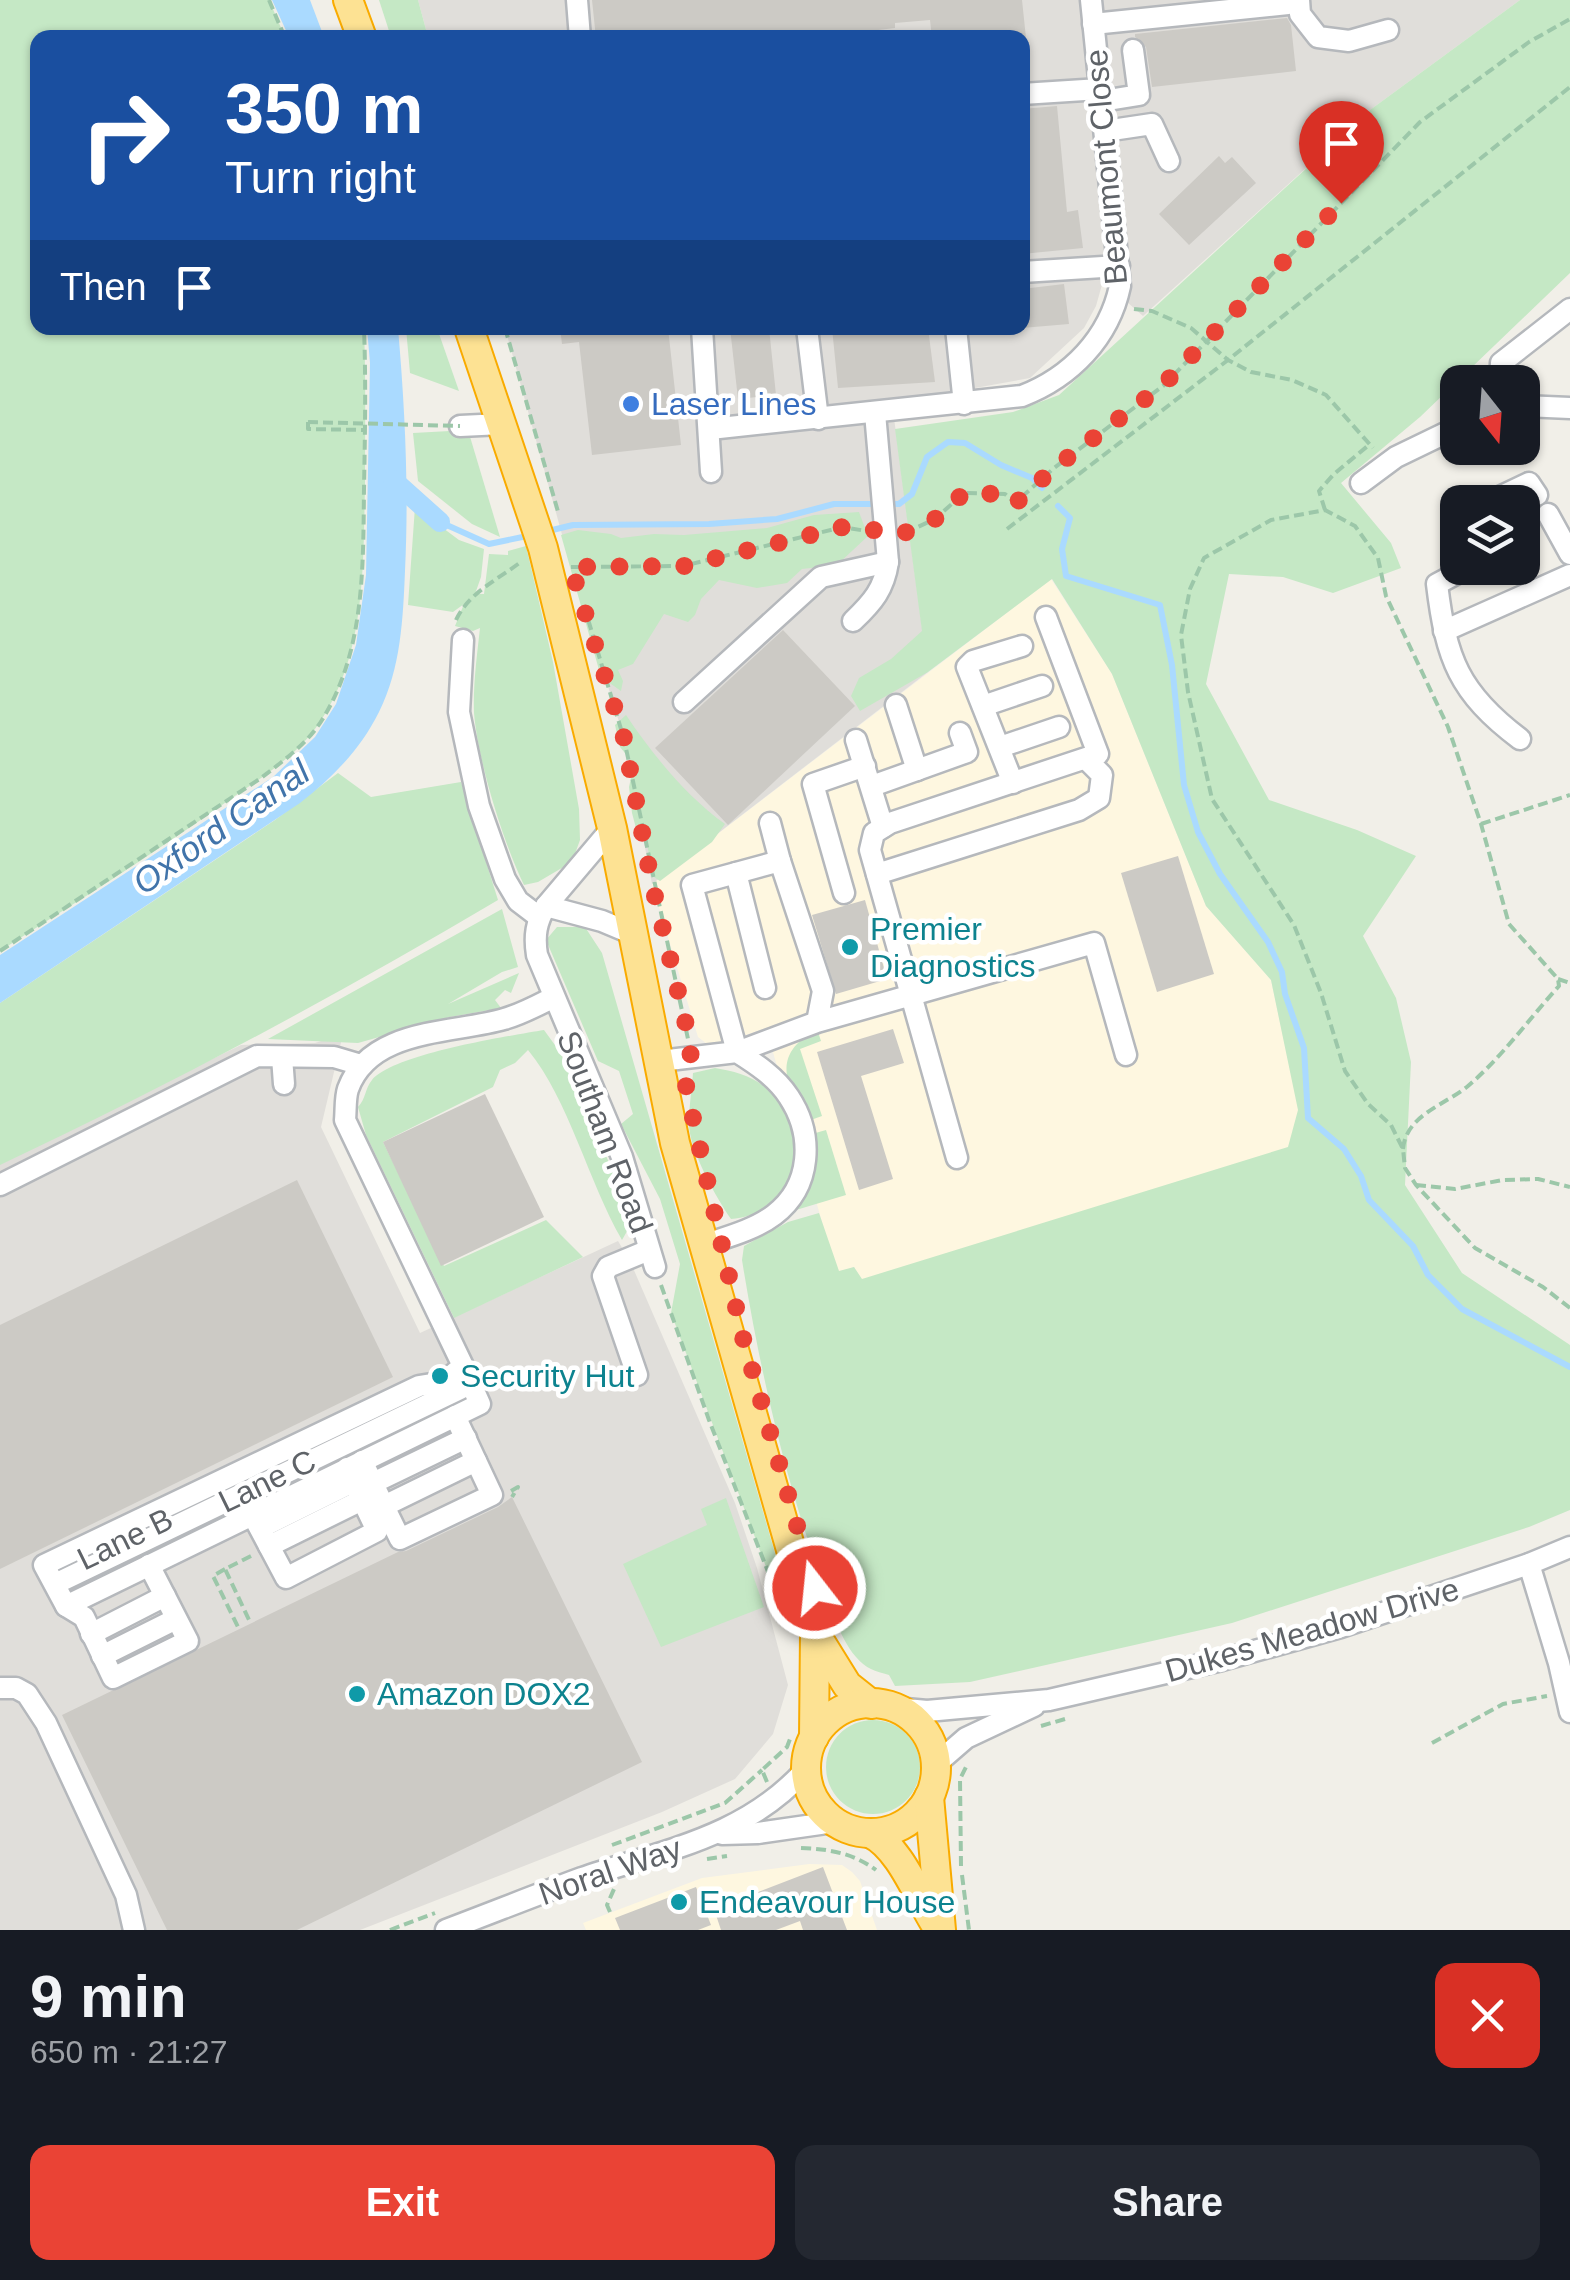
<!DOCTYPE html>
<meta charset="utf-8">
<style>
body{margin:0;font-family:Helvetica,sans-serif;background:#242831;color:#f1f3f6;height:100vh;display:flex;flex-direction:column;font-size:38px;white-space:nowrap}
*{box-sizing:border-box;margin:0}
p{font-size:32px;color:#9ea1a6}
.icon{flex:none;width:55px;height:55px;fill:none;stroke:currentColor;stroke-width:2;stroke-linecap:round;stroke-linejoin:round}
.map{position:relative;height:1930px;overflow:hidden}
.details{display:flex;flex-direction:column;background:#171b24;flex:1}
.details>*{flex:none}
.hud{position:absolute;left:30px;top:30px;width:1000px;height:305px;border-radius:20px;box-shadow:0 2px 8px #0004;background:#1a4fa0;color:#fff;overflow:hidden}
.needle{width:65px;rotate:163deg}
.tools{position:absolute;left:1440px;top:365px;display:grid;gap:20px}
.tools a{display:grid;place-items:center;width:100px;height:100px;border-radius:20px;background:#171b24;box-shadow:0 2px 8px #0004;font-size:50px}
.pin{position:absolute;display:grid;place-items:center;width:85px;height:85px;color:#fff;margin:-102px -42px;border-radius:50% 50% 50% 0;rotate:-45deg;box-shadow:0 0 10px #0007}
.pin .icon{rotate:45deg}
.me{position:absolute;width:110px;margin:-55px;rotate:344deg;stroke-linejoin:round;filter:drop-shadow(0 0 8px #0008)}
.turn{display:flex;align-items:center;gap:35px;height:210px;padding:0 30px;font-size:45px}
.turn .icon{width:130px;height:130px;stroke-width:2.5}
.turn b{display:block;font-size:70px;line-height:85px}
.then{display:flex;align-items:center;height:95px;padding:0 30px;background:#0003;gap:20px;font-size:38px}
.round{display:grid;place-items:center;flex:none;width:105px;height:105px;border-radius:20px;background:#242831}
.headline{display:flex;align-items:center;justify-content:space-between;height:170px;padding:0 30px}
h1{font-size:60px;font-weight:600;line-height:75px}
.button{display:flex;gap:20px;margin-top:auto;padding:20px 30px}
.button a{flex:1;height:115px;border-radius:20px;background:#ea4335;color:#fff;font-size:40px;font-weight:600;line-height:115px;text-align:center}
.button a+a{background:#242831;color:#f1f3f6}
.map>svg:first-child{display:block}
.commercial{fill:#fef7e0}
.industrial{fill:#e0deda}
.green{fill:#c5e8c5}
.water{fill:#aadaff}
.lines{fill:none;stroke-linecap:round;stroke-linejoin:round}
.stream{stroke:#aadaff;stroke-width:6}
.canal{stroke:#aadaff;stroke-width:20}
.building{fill:#cccac5}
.minor-casing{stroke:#b5b8bc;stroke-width:25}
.highway-casing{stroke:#f9ab00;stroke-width:32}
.path{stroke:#9cc7a9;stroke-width:4;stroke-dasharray:10 5;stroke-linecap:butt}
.minor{stroke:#fff;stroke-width:20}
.highway{stroke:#fde293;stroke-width:28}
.path-bridge{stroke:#9cc7a9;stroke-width:4;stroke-dasharray:10 5;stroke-linecap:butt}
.route{stroke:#ea4335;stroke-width:18;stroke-dasharray:0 32.4}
.shop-dot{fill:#3f7fe0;stroke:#fff;stroke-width:4}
.culture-dot{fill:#0f9aa8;stroke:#fff;stroke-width:4}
.labels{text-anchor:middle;stroke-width:9;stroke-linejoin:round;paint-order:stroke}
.street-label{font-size:32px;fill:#5f6368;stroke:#fff}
.shop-label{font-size:32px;fill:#366cbe;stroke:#fff;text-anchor:start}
.culture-label{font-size:32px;fill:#0d838f;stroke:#fff;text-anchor:start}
.water-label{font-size:35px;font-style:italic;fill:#4174aa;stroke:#fff}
</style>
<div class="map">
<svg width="1570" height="1930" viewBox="0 0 1570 1930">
<rect width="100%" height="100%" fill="#f1efe8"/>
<g class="commercial">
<polygon points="1051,579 1112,674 1206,906 1271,980 1299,1111 1288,1148 862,1280 854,1267 839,1272 833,1260 766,1028 711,1047 698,1037 652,884"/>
<polygon points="809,1864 842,1865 852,1872 860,1881 877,1930 586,1930 583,1923 702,1878"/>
</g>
<g class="industrial">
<polygon points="418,0 1520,0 1370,110 1143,316 1103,281 1096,306 1084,328 1030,378 892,403 928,672 652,884 624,738 571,567 505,328 1022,328 1022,38 428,37"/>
<polygon points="343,1034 321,1127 420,1333 618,1241 630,1261 735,1503 757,1568 788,1685 773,1734 735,1779 662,1812 360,1930 0,1930 0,1162 241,1045 315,1043"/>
</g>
<g class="green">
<path d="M0,0H269L285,37L38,38V328H364C366,381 365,434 365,487C363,566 366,654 320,722C297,757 256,781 222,805C150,856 75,903 0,951Z"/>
<polygon points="379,0 418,0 428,37 391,37"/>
<path d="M1520,0H1570V273L1420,417L1341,483L1391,543L1401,568L1333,593L1283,577L1229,574L1206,684L1269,800L1357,830L1416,856L1363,936L1396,998L1411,1062L1405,1185L1462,1273L1570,1345V1510L1529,1527L1232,1623L970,1682L895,1686L889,1675C875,1671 866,1669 856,1657C838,1636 828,1599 819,1573C783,1471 759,1366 742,1260L744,1246L788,1222L819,1213L839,1271L854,1267L862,1279L1288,1147L1298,1110L1271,980L1206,906L1112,674L1052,579L928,672L860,711L851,696L859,678L891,659L922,631L895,429L1013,412L1059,395L1370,110Z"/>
<polygon points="406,328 437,328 459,391 410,373"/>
<polygon points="468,430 500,537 472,524 418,481 413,433"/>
<path d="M415,507L459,540L484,549L481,577L475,594H484L489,554L508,555V551L526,546L553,662L579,809L580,840L572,862L538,882L524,885C503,842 478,761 474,713C473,685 477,655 480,628L473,631L455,626L464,604L453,612L408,605Z"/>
<polygon points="859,512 868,536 837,565 802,569 787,583 757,588 719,580 701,599 695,615 688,622 664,614 633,664 618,670 623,681 621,691 601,677 561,535 578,530 611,534 621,538 654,534 684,535 767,528 814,515"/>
<path d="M626,715C653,755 686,796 725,824L712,842L660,881L654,877L646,840L637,832L632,813L629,787L634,764L620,747L615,725Z"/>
<path d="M338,773L371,797L461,782L498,900C336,996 170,1085 0,1165V1003L275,820Z"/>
<polygon points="502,909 518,967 502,972 448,1004 519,973 511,993 505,990 495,1000 501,1008 450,1017 358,1043 268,1039"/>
<polygon points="557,927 585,927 602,953 787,1595 790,1631 671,1313 680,1264 660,1199 621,1124 633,1114 619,1071 598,1061 546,940"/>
<path d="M817,1029L821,1041L800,1049L822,1116L808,1121C786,1083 770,1056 817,1029Z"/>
<path d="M544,1030L560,1052L634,1219L622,1240C588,1181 569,1100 528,1050L515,1063L500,1070L493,1087L383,1142L444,1266L546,1220L583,1257L454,1318L366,1135L358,1107C366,1099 365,1088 372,1080C393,1054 508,1036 544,1030Z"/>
<path d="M715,1068C733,1071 750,1075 765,1087C816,1130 803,1213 731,1219C716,1197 688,1148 689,1122C689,1106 692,1089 693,1073Z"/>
<polygon points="826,1130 846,1195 796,1210 812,1134"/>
<polygon points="726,1498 764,1607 661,1647 623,1564 707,1525 701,1509"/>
<circle cx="873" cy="1767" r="47"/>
</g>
<g class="water">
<polygon points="272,0 310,0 324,37 289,37"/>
<path d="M367,328H398C405,410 409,488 405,571C403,619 401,668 379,712C360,750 333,777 300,803L0,1003V955L273,777L315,737L336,704L356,645L366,575L370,363Z"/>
</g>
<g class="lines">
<g class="stream">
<polyline points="1058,506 1070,518 1062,549 1066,576 1160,605 1172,665 1184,785 1198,832 1220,874 1268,942 1282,972 1285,994 1304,1048 1308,1118 1344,1149 1361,1176 1369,1200 1413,1246 1428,1275 1462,1309 1570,1367"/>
<polyline points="440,522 489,544 532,535"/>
<polyline points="544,532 573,525 709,524 777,519 834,504 899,504 912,494 927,457 948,442 965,443 1001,465 1032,478 1042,488"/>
</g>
<polyline class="canal" points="393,480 440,522"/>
</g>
<g class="building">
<polygon points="592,0 1022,0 1026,38 932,38 930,20 895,23 895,28 811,38 596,38"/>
<polygon points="1287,18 1291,25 1296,71 1152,87 1146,47 1135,37 1135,34"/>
<polygon points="1057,106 1067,212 1078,210 1083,248 1022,254 1022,109"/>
<polygon points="1219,156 1225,163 1232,157 1256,183 1189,245 1159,214"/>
<polygon points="1064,284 1069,324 1022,328 1022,289"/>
<polygon points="560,328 668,328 681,445 592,455 579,342 562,344"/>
<polygon points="730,328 769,328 776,395 738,399"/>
<polygon points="832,328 928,328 935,382 838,388"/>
<polygon points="783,630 855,706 728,825 655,748"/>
<polygon points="1178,856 1214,974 1157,992 1121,873"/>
<polygon points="865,900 887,979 836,994 812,915"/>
<polygon points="893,1029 904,1063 861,1076 893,1179 859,1190 817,1052"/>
<polygon points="485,1094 544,1217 441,1266 383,1142"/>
<polygon points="297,1180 393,1377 0,1569 0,1325"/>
<polygon points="512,1497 642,1762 297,1930 167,1930 62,1715 398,1552 406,1551 498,1507"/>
<polygon points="823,1867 847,1930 803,1930 800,1921 776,1930 721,1930 714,1909"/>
<polygon points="696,1887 711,1925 698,1930 620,1930 615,1918"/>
</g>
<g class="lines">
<g class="minor-casing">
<g id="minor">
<polyline points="577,0 580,38"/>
<polyline points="1299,0 1300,14 1318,37 1349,41 1388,30"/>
<polyline points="1093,24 1288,4"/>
<polyline points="1022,94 1100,89"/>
<polyline points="1102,101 1139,95 1133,50"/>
<polyline points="1105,131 1152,124 1169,161"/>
<polyline points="1022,272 1119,266"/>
<polyline points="702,328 711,472"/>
<polyline points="807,328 818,419"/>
<polyline points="956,328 964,404"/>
<polyline points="1500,382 1501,363 1570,309"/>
<polyline points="1522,406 1570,408"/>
<polyline points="460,426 502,424"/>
<path d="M710,429L1022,396C1071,377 1109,338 1120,286L1091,0"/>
<polyline points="1361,483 1396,457 1458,427"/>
<polyline points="1489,502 1529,483 1537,495"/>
<polyline points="1548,514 1570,554"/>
<path d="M1467,568L1437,584C1446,659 1459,693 1520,739"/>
<path d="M853,621C873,602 884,589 888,562L875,413"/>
<polyline points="1444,631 1570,575"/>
<polyline points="463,640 459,712 479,806 505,879 518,901 539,917"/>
<polyline points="684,702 821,577 888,562"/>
<polyline points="896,705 917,770"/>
<polyline points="983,706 1042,686"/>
<polyline points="856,740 883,827"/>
<polyline points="1000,747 1059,727"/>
<polyline points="1013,783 967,667 973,661 1022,646"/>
<polyline points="872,786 967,752 960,733"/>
<polyline points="770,823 780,861"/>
<path d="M612,828L546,906C536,922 534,936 537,955L622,1157L655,1267"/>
<polyline points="736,873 765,988"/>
<polyline points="877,874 1079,810 1099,798 1102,775 1087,760"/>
<polyline points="844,893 813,784 865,766"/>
<polyline points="546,906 602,921 633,934"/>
<polyline points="817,1022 823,991 780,861 692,885 737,1052 817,1022 1094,943 1126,1055"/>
<polyline points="282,1057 284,1084"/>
<path d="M660,1061L737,1052C756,1064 776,1077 789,1097C814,1135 812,1186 774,1215C754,1230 727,1237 703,1245"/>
<polyline points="957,1158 870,850 874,833 890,823 1098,754 1046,617"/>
<polyline points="0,1185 257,1056 334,1057 361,1065"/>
<path d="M463,1366L444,1382L419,1386L44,1565L66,1606L480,1404L463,1366L345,1120C346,1110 345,1098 348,1089C370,1028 452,1034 504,1019C522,1014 538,1005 554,997"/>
<polyline points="637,1375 603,1276 608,1267 649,1250"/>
<polyline points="362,1461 400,1539 492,1495 455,1416"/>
<polyline points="373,1483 466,1438"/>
<polyline points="384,1506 476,1461"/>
<polyline points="252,1514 286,1578 377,1531 347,1468"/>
<polyline points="260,1528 353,1482"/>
<polyline points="269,1546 362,1500"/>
<polyline points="1529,1564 1559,1663 1570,1712"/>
<polyline points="55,1584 460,1389 463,1368"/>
<polyline points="66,1606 84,1617 113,1678 188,1641 149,1565"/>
<polyline points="91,1634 165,1596"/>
<polyline points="102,1656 176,1619"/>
<polyline points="0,1688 16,1688 27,1694 46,1723 126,1895 134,1930"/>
<polyline points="895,1708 927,1711 1049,1700 1222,1660 1341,1627 1529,1564 1570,1547"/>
<polyline points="936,1764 966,1738 1034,1706"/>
<polyline points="722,1834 758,1833 834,1822"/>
<path d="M446,1930C491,1913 536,1895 582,1878C664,1850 746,1837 806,1769"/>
</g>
</g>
<g class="highway-casing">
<g id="highway">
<polyline points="348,0 362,38"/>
<polyline points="469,328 543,548 612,828 675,1143 815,1634 814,1737"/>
<polyline points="816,1635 847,1685 871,1704"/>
<circle cx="871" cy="1768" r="65"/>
<polyline points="929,1797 941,1930"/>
<path d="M870,1833C900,1847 918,1897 936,1925"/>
</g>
</g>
<g class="path">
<polyline points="269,0 285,38"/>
<polyline points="1134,309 1152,311 1191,328 1228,360 1251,372 1292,380 1326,395 1373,448"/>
<polyline points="505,328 559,515"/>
<polyline points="308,422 308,429 365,430"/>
<polyline points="1325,510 1319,491 1334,474 1370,444"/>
<polyline points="1007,529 1228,360 1570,87"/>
<polyline points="905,533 935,519 964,493 1005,494 1015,503 1054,468 1163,386 1420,122 1529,42 1570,19"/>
<polyline points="571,567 683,566 843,527 866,531"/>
<polyline points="584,606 624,739 688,1039"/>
<path d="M456,620C469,592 499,579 522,561"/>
<polyline points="1481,824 1570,795"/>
<path d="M0,951L261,778C283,761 307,744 322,720C365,651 363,567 364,489C365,435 366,381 364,328"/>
<polyline points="1558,979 1570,983"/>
<path d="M1403,1149C1406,1115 1445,1105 1468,1086C1502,1057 1529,1019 1559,986L1558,979L1509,924L1481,824L1448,727L1386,596L1378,558L1355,526L1325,510L1271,520L1204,558L1190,589L1181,635L1188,692L1212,799L1294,925L1321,993L1345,1071L1368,1104L1391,1125L1403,1149L1405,1168L1416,1185L1475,1248L1543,1287L1570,1308"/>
<polyline points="1416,1185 1455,1189 1503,1180 1538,1179 1570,1187"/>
<polyline points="661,1285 709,1420 779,1600"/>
<polyline points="511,1491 518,1487 512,1497"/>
<polyline points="251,1556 225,1569 251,1624"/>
<polyline points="225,1569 213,1576 239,1629"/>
<polyline points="1041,1726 1065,1719"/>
<polyline points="1432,1743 1503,1704 1547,1696"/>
<polyline points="767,1782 762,1770 787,1747 790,1739"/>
<polyline points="612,1845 725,1803 762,1770"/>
<path d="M801,1848C829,1849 853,1853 876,1870"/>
<polyline points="707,1859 727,1856"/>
<polyline points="961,1866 960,1779 966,1767"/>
<polyline points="962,1875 969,1930"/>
<polyline points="610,1912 607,1905 614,1889"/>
<polyline points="390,1930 435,1913"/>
</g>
<use href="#minor" class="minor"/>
<use href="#highway" class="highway"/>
<polyline class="path-bridge" points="308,422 460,426"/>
</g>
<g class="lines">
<polyline class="route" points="815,1588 743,1338 686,1087 691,1057 685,1020 652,884 624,738 571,567 684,566 843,527 904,533 935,519 964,493 1004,494 1016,503 1054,468 1162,386 1341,203"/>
</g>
<circle class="shop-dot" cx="631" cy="404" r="10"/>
<g class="culture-dot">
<circle cx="850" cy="947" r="10"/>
<circle cx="440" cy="1376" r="10"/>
<circle cx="357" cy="1694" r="10"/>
<circle cx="679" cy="1902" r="10"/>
</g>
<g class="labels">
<g class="street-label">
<text transform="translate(1106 167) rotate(-95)" y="11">Beaumont Close</text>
<text transform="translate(605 1132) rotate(69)" y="11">Southam Road</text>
<text transform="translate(267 1481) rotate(-26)" y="11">Lane C</text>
<text transform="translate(125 1539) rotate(-26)" y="11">Lane B</text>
<text transform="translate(1312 1630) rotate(-16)" y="11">Dukes Meadow Drive</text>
<text transform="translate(610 1871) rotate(-19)" y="11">Noral Way</text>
</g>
<g class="shop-label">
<text x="651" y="415">Laser Lines</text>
</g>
<g class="culture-label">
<text x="870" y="940">Premier<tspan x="870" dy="37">Diagnostics</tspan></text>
<text x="460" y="1387">Security Hut</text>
<text x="377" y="1705">Amazon DOX2</text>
<text x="699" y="1913">Endeavour House</text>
</g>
<g class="water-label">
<text transform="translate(221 827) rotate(-35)" y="12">Oxford Canal</text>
</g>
</g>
</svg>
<div class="tools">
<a><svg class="needle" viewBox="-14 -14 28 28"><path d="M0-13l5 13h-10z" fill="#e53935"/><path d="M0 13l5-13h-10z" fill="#9ea1a6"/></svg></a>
<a><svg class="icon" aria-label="layers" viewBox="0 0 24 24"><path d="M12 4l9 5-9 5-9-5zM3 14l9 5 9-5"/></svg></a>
</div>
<div class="pin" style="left:1341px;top:203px;background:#d93025"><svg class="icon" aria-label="arrive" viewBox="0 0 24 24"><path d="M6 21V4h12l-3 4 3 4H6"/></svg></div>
<svg class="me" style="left:815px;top:1588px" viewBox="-20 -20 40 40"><circle r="17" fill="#ea4335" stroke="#fff" stroke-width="3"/><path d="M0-11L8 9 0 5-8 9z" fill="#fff"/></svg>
<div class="hud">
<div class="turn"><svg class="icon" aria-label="right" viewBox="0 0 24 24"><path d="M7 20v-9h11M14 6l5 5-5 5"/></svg><div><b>350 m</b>Turn right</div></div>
<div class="then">Then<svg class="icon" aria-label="arrive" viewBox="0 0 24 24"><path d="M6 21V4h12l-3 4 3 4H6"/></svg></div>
</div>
</div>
<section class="details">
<div class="headline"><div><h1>9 min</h1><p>650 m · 21:27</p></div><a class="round" style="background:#d93025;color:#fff"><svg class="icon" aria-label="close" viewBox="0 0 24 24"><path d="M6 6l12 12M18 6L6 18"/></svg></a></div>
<div class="button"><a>Exit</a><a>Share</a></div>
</section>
